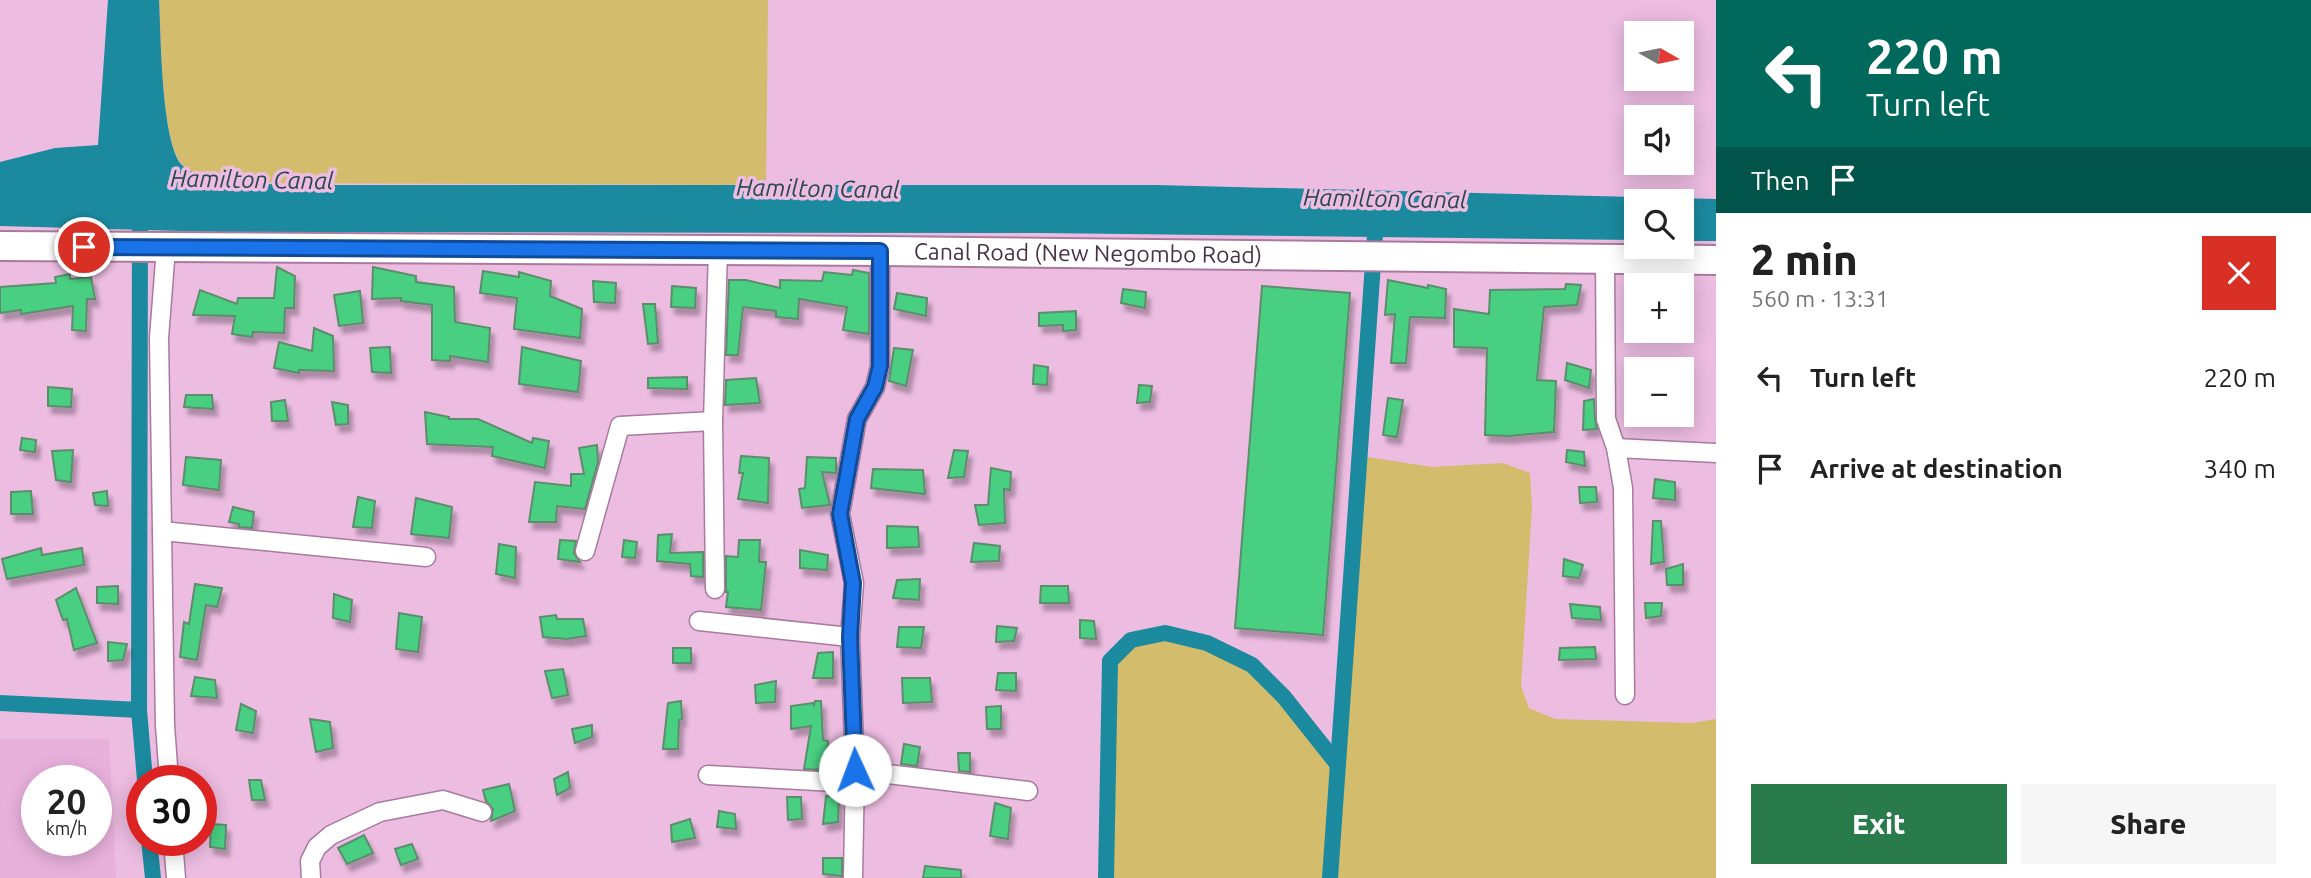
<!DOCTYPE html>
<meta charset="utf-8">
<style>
body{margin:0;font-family:Ubuntu,sans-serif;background:#f6f6f6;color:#222;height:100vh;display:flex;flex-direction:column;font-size:26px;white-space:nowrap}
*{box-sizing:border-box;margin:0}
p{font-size:23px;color:#767676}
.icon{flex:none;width:38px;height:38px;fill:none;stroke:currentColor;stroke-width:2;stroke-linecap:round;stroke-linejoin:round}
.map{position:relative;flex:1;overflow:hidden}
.sheet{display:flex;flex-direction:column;background:#fff;width:595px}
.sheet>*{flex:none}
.guide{background:#00695c;color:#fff;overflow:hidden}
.needle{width:46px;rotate:99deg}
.tools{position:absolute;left:1624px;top:21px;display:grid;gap:14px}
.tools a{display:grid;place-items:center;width:70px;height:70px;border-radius:0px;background:#fff;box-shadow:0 4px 18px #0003;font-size:35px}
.speed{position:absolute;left:21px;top:765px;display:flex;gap:14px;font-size:35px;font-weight:700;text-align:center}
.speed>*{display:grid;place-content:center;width:91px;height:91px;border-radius:50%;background:#fff;box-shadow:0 4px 18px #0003;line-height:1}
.speed small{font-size:18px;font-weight:400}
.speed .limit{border:10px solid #d22;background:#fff;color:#111}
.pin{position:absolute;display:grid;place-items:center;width:60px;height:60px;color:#fff;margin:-30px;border:4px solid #fff;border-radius:50%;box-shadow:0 2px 7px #0007}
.me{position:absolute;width:77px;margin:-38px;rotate:358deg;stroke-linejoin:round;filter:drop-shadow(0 0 5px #0008)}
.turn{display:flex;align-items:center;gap:24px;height:147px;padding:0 35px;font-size:32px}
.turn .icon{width:91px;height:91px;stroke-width:2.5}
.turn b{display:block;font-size:49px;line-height:60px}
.then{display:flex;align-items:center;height:66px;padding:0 35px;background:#0003;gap:14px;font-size:26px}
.round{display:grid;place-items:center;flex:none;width:74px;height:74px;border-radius:0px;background:#f6f6f6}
.headline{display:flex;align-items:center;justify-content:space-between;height:119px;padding:0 35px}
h1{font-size:42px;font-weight:800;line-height:52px}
.primary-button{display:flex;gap:14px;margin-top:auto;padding:14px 35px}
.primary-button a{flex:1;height:80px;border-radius:0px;background:#2a7b4c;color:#fff;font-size:28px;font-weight:800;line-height:80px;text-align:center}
.primary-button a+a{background:#f6f6f6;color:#222}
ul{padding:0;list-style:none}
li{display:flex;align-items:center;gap:21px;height:91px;padding:0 35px}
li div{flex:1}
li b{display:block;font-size:26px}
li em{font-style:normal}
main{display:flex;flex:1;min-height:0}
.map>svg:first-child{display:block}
.built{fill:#e8b1dc;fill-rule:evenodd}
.green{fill:#d3bc6c}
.water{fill:#1b899e}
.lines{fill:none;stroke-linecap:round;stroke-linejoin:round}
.canal{stroke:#1b899e;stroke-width:16}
.building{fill:#4acf82;stroke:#5c8d6c;stroke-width:2;filter:url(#shadow)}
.street-casing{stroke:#a87b9e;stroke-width:21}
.primary-casing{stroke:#a87b9e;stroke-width:32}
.street{stroke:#fff;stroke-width:18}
.primary{stroke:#fff;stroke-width:28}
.route-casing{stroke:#114b97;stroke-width:18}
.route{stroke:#1a73e8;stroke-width:12}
.labels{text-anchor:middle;stroke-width:7;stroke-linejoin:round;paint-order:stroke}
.street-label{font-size:23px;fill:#483444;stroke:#ecbce1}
.water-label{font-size:24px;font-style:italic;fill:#2a484f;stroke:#ecbce1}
</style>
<main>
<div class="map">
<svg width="1716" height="878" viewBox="0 0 1716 878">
<defs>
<filter id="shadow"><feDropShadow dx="4" dy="7" stdDeviation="2" flood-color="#0004"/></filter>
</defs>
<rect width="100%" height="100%" fill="#ecbce1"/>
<path class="built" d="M0,739H109L116,878H0ZM37,780H96V840H37Z"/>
<g class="green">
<path d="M159,0H768L766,185L245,183C225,180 198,179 183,165C161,145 161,33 159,0Z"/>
<polygon points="1361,456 1432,467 1503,463 1530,473 1532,507 1521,686 1529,708 1555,719 1691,723 1716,719 1716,878 1106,878 1110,661 1131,640 1165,633 1207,643 1252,665 1284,697 1338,763"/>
</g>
<path class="water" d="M108,0H159C161,33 161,143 182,165C203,185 274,184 303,185H1157L1716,199V241H1682V201H1636V240L1039,233L218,232L0,226V162L55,148L98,145Z"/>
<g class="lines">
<g class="canal">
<polyline points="140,211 139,710 145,780"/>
<polyline points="0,703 139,710"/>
<polyline points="149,840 153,878"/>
<polyline points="1106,878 1110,661 1131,640 1165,633 1207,643 1252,665 1284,697 1338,765"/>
<polyline points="1330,878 1376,221"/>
</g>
</g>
<g class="building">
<polygon points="277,267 295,276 294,308 285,308 284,333 253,332 252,337 232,334 235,316 193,315 200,290 237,304 238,298 274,298"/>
<polygon points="373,267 416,276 416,282 454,287 455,322 490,328 488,362 450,356 450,361 432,360 432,305 401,301 401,298 372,299"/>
<polygon points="853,270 869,273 869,334 843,330 847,307 799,299 798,319 776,317 776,311 743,307 738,355 726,355 729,280 746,280 780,288 780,280 822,281 824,272 852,275"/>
<polygon points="483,271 519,277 519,272 551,281 550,296 582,309 580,338 514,329 517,298 480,293"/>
<polygon points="70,274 70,279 91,277 95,299 87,299 86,331 72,330 73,306 21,314 21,310 0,313 0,287 56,283 55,277"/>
<polygon points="1388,280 1428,288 1428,285 1446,289 1445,318 1410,317 1406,363 1391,363 1395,314 1385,315"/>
<polygon points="593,281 616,283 615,303 594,302"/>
<polygon points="1566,284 1581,285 1577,305 1544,307 1537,380 1556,381 1554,432 1508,436 1485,435 1487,348 1454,347 1454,309 1489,314 1490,290 1565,289"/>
<polygon points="672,286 696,288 695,308 671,307"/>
<polygon points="1262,286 1350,293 1323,635 1235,628"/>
<polygon points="1123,289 1146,292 1145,308 1121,303"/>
<polygon points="360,291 363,323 339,326 334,295"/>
<polygon points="897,293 927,298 926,316 894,309"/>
<polygon points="643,304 655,304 658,343 648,344"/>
<polygon points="1076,311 1076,330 1063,331 1063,325 1039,326 1039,313"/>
<polygon points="314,328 333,336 334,371 299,370 299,373 274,368 279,342 312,351"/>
<polygon points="390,347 391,373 372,372 370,348"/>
<polygon points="522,347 581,361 578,392 519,384"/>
<polygon points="894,348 913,350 906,386 889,381"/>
<polygon points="1567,363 1591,370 1589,388 1565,380"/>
<polygon points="1034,365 1048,367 1047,385 1033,384"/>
<polygon points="687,377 687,389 648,388 648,378"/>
<polygon points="756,378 760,403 725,405 726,380"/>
<polygon points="1139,385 1152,386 1150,402 1137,403"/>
<polygon points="48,387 72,389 71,407 48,406"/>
<polygon points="186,395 212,395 213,409 184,407"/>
<polygon points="1388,398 1403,400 1397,437 1383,435"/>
<polygon points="1594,399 1595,419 1597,429 1583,430 1584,401"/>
<polygon points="285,400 288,421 272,421 271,402"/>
<polygon points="332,402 348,405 348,424 336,425"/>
<polygon points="425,412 449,417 449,419 478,419 532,443 533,438 549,441 545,468 492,456 493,447 427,444"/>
<polygon points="22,438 36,440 35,452 20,450"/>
<polygon points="597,445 598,462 585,509 557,506 556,522 529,522 535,482 571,486 571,474 584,474 579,448"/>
<polygon points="73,450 71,482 56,480 52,451"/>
<polygon points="954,450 968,451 964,477 948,478"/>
<polygon points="1567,450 1584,452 1585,466 1566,462"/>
<polygon points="741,456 769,458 768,503 738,499 743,473 739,473"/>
<polygon points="186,457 221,460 219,490 183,485"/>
<polygon points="807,457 836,458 836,473 822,472 830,505 802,508 799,489 805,488"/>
<polygon points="991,468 1011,472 1010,490 1004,489 1005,523 979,525 975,505 988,505"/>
<polygon points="873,469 923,470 925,494 871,488"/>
<polygon points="1655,479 1675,482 1675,500 1653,498"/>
<polygon points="1579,487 1596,487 1597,502 1580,503"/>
<polygon points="31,491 33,514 11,514 11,492"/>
<polygon points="107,491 108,506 95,505 93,493"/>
<polygon points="358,497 375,501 372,528 353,527"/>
<polygon points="416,498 452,507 449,538 411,534"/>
<polygon points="233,507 254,512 252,528 239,527 239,524 229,522"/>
<polygon points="1653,521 1661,521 1664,562 1651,564"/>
<polygon points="887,526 918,527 919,547 887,548"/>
<polygon points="672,534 670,553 703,552 703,577 691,576 690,564 657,561 658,535"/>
<polygon points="560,540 576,541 574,553 580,562 558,559"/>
<polygon points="624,540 637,542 635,558 622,557"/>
<polygon points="739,540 760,540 759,562 766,562 761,610 726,607 728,592 726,592 726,556 738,557"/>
<polygon points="974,543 1000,546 999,561 971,562"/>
<polygon points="499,544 516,547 515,578 496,574"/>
<polygon points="41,548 42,555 82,548 84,565 7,579 2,559"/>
<polygon points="800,550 828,555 827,570 800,568"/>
<polygon points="1564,559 1583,565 1579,578 1563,576"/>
<polygon points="1683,564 1683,585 1667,585 1666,569"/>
<polygon points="920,579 919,600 893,598 897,580"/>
<polygon points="195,584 222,588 217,607 206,605 197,660 180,657 184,622 189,624"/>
<polygon points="118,586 118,604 97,603 97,587"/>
<polygon points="1041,586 1068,586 1069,603 1040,603"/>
<polygon points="76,588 97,643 74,650 67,619 63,620 56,600"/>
<polygon points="334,594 352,600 350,622 333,618"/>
<polygon points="1645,603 1662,603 1661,616 1646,618"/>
<polygon points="1570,604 1600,607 1601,620 1572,618"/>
<polygon points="399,613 422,617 418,652 396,649"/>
<polygon points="556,615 557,619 583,619 586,636 567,639 543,637 540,617"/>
<polygon points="1080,620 1094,621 1096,639 1080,638"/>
<polygon points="997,626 1017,628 1014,641 996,642"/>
<polygon points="899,627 924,627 921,648 897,647"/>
<polygon points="108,642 127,644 123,660 108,661"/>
<polygon points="1595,647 1596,659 1559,660 1560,648"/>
<rect x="673" y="648" width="18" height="15"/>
<polygon points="833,652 833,678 813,678 818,653"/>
<polygon points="563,669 568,695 552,698 545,671"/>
<polygon points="998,673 1016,673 1016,691 996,690"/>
<polygon points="195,677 215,680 217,698 191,696"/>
<polygon points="902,678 930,678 932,702 903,703"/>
<polygon points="776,681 775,702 756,703 755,685"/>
<polygon points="681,701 682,719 679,720 678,749 663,749 668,703"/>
<polygon points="815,701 821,701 823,740 828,741 826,770 804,769 811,726 791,729 791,706 813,703 814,705"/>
<polygon points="241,704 256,711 253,733 236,730"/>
<polygon points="1001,706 1001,729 987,729 986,707"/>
<polygon points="310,719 330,722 333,748 316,752"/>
<polygon points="592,725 592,737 575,743 572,729"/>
<polygon points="904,744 920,747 917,766 901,764"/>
<polygon points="958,753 970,753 970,772 959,771"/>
<polygon points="568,772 570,788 557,795 554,779"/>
<polygon points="249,780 261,780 265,800 252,800"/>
<polygon points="509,784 515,811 491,821 493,809 486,801 483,790"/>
<polygon points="826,796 839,797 838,822 823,824"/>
<polygon points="787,797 801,797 802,819 788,820"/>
<polygon points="995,803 1011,808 1008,839 990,836"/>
<polygon points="719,811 735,814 736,829 717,827"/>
<polygon points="690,819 695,838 672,842 671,825"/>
<polygon points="211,824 226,825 225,849 210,847"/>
<polygon points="364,835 373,853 347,864 338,848"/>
<polygon points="412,844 418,859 401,865 395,849"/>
<polygon points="823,858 842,858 842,876 823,874"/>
<polygon points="925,866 961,870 961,878 923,878"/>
</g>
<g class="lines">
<g class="street-casing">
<g id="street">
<polyline points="166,248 159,338 165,725 169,780"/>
<polyline points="1605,258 1606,419 1616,448 1623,488 1625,695"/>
<polyline points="1616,448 1716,453"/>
<polyline points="162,531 426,557"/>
<polyline points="585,551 620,426 713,421"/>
<polyline points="715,589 713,421 718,250"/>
<polyline points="699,621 850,637"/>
<polyline points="855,770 1028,791"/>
<polyline points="708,775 853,783"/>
<polyline points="173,840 176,878"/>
<polyline points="311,878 310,861 317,847 331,835 380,812 443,800 482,812"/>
<polyline points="853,878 855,770 850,637 854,583 840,514 857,419 875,387 880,366 880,251"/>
</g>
</g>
<g class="primary-casing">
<g id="primary">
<path id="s1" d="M0,246L880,251L1716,260"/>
</g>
</g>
<use href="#street" class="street"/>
<use href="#primary" class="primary"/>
</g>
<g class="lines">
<g class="route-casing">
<polyline id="route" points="84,247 880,251 880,366 875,387 857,419 840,514 853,583 850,637 855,770"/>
</g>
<use href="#route" class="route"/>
</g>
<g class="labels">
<g class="street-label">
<text dy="8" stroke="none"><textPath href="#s1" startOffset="1088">Canal Road (New Negombo Road)</textPath></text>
</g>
<g class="water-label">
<text transform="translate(252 180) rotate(1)" y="8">Hamilton Canal</text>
<text transform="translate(818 189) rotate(1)" y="8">Hamilton Canal</text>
<text transform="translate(1385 199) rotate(1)" y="8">Hamilton Canal</text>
</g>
</g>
</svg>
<div class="tools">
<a><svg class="needle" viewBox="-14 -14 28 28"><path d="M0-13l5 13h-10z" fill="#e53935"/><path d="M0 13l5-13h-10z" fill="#767676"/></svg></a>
<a><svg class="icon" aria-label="sound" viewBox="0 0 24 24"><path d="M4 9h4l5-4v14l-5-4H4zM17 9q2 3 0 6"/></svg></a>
<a><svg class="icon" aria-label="search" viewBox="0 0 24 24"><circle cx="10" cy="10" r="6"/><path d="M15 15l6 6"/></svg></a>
<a>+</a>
<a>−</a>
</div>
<div class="speed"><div>20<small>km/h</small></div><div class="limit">30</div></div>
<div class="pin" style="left:84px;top:247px;background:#d93025"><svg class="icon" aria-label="arrive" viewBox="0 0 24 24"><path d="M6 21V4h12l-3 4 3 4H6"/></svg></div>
<svg class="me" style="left:855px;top:770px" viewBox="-20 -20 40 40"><circle r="19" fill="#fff"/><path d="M0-13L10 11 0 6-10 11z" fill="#1a73e8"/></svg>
</div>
<section class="sheet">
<div class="guide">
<div class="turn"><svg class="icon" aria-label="left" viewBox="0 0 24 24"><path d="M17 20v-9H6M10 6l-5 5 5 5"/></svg><div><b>220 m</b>Turn left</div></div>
<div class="then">Then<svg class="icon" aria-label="arrive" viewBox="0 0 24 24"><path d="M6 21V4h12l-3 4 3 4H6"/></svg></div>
</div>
<div class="headline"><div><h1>2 min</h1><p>560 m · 13:31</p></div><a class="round" style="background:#d93025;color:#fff"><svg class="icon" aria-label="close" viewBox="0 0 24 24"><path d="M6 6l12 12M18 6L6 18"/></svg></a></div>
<ul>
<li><svg class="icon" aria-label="left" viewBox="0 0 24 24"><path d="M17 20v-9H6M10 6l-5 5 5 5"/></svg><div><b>Turn left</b></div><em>220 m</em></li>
<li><svg class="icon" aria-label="arrive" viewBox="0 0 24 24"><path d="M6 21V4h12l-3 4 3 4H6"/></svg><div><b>Arrive at destination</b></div><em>340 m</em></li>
</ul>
<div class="primary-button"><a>Exit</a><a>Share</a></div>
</section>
</main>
